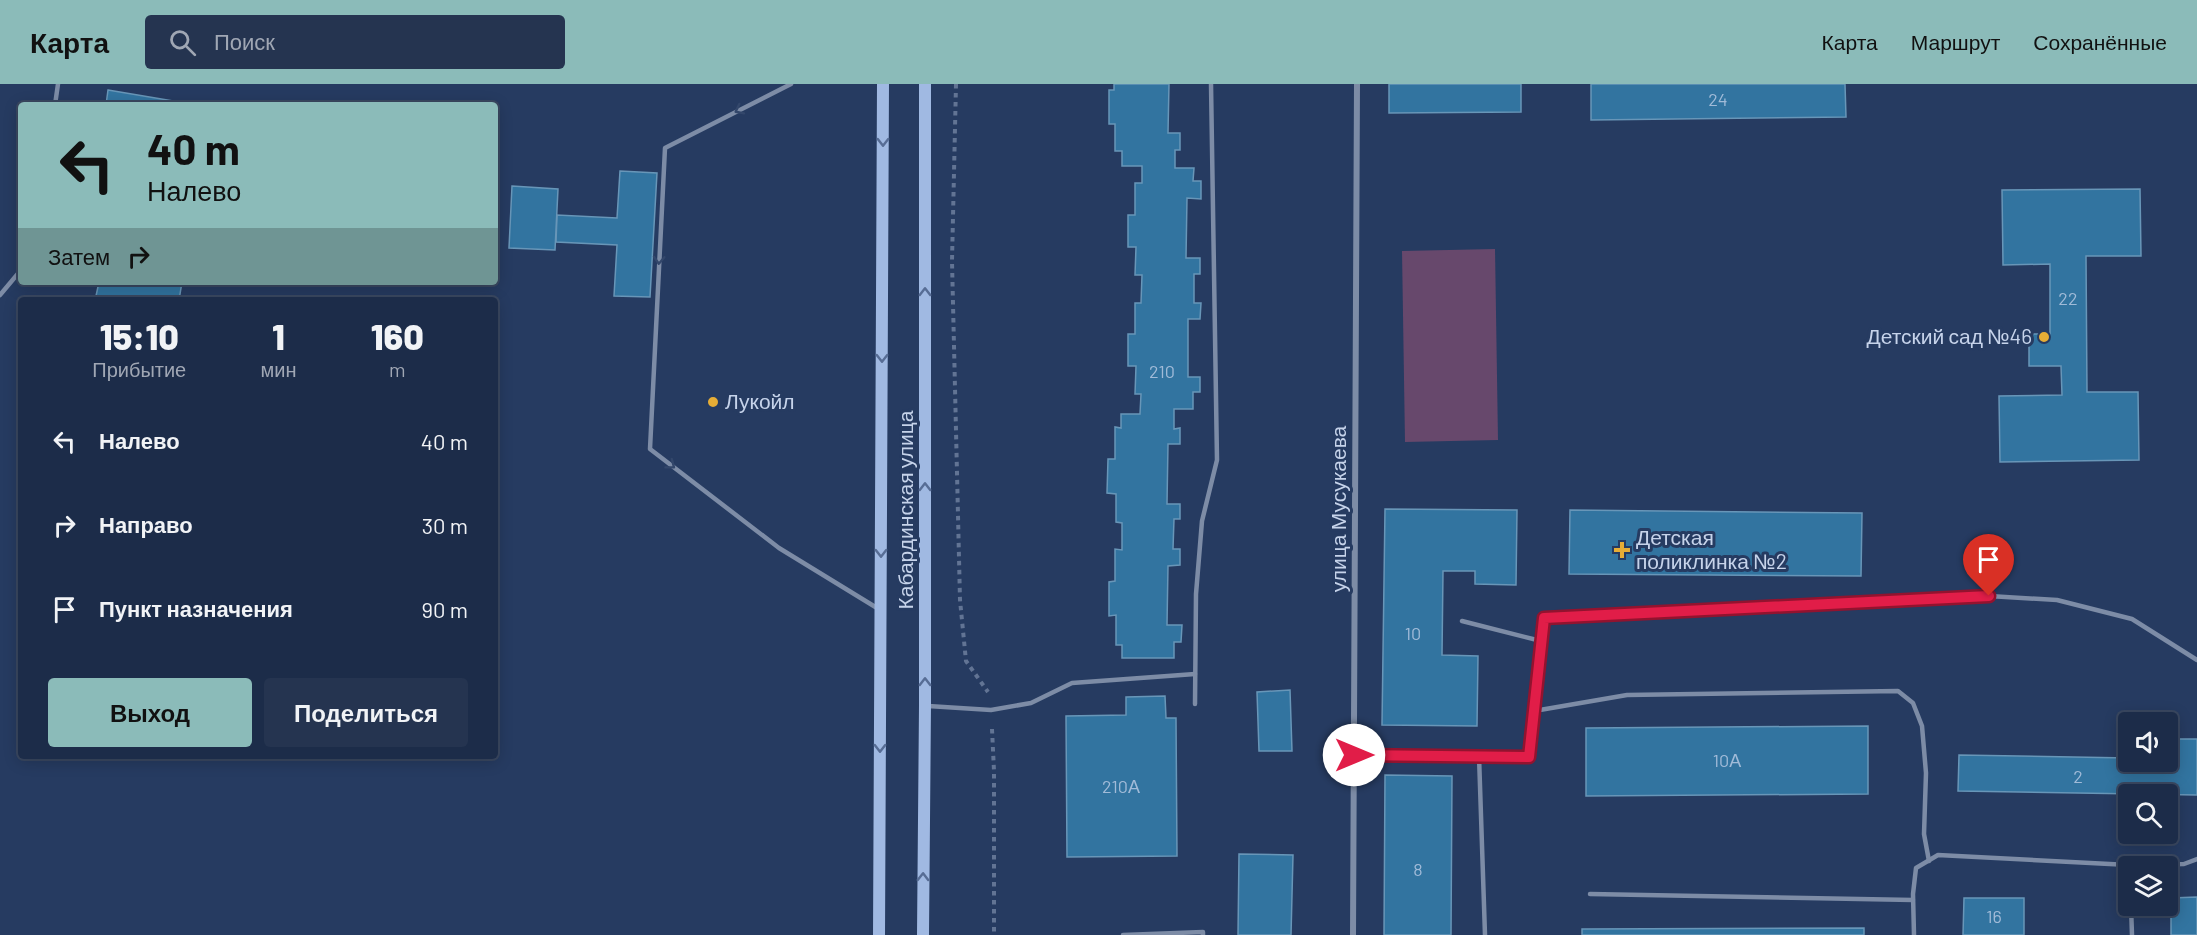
<!DOCTYPE html>
<html lang="ru">
<meta charset="utf-8">
<style>
body{margin:0;font-family:Barlow,sans-serif;background:#253450;color:#f1f3f6;height:100vh;display:flex;flex-direction:column;font-size:22px;white-space:nowrap}
*{box-sizing:border-box;margin:0}
p{font-size:20px;color:#a0a7b4}
.icon{flex:none;width:33px;height:33px;fill:none;stroke:currentColor;stroke-width:2;stroke-linecap:round;stroke-linejoin:round}
.map{position:relative;flex:1;overflow:hidden}
.drawer{position:absolute;left:18px;top:213px;width:480px;height:462px;display:flex;flex-direction:column;background:#1c2c49;border-radius:6px;box-shadow:0 3px 15px #0003,0 0 0 2px #3a4861}
.drawer>*{flex:none}
.banner{position:absolute;left:18px;top:18px;width:480px;height:183px;border-radius:6px;box-shadow:0 3px 15px #0003,0 0 0 2px #3a4861;background:#8bbbb9;color:#111;overflow:hidden}
.tools{position:absolute;left:2118px;top:628px;display:grid;gap:12px}
.tools a{display:grid;place-items:center;width:60px;height:60px;border-radius:6px;background:#1c2c49;box-shadow:0 3px 15px #0003,0 0 0 2px #3a4861;font-size:30px}
.pin{position:absolute;display:grid;place-items:center;width:51px;height:51px;color:#fff;margin:-62px -26px;border-radius:50% 50% 50% 0;rotate:-45deg;box-shadow:0 0 6px #0007}
.pin .icon{rotate:45deg}
.me{position:absolute;width:66px;margin:-33px;rotate:90deg;stroke-linejoin:round;filter:drop-shadow(0 0 4px #0008)}
.turn{display:flex;align-items:center;gap:21px;height:126px;padding:0 30px;font-size:27px}
.turn .icon{width:78px;height:78px;stroke-width:2.5}
.turn b{display:block;font-size:42px;line-height:51px}
.then{display:flex;align-items:center;height:57px;padding:0 30px;background:#0003;gap:12px;font-size:22px}
.eta{display:flex;justify-content:space-evenly;align-items:center;height:102px;text-align:center}
.eta b{font-size:36px;font-weight:800;line-height:42px}
.action{display:flex;gap:12px;margin-top:auto;padding:12px 30px}
.action a{flex:1;height:69px;border-radius:6px;background:#8bbbb9;color:#111;font-size:24px;font-weight:800;line-height:69px;text-align:center}
.action a+a{background:#253450;color:#f1f3f6}
ul{padding:0;list-style:none}
li{display:flex;align-items:center;gap:18px;height:84px;padding:0 30px}
li div{flex:1}
li b{display:block;font-size:22px}
li em{font-style:normal}
header{display:flex;align-items:center;gap:36px;box-sizing:border-box;height:84px;padding:0 30px;background:#8bbbb9;color:#111}
header strong{font-size:28px}
nav{display:flex;gap:33px;margin-inline-start:auto;font-size:21px}
.search{width:420px;height:54px;background:#253450;display:flex;align-items:center;gap:15px;box-sizing:border-box;padding:0 21px;border-radius:6px;color:#a0a7b4;font-size:22px}
.map>svg:first-child{display:block}
.green{fill:#67486c}
.building{fill:#3274a0;stroke:#6896b8;stroke-width:1.5}
.lines{fill:none;stroke-linecap:round;stroke-linejoin:round}
.path{stroke:#627494;stroke-width:4;stroke-dasharray:4.5 4.5;stroke-linecap:butt}
.service{stroke:#7d8ca6;stroke-width:4.5}
.minor{stroke:#7d8ca6;stroke-width:6}
.secondary{stroke:#a0b9e2;stroke-width:12}
.oneway{stroke:#33476b}
.oneway2{stroke:#576d95}
.route-casing{stroke:#92132f;stroke-width:15}
.route{stroke:#e11d48;stroke-width:10}
.poi-dot{fill:#e6ad36;stroke:#263b61;stroke-width:2}
.labels{text-anchor:middle;stroke-width:6;stroke-linejoin:round;paint-order:stroke}
.number-label{font-size:18px;fill:#a1bbd8}
.poi-label{font-size:21px;fill:#c6d3ea;stroke:#263b61;text-anchor:start}
.street-label{font-size:21px;fill:#c6d3ea;stroke:#263b61}
</style>
<header>
<strong>Карта</strong>
<div class="search"><svg class="icon" aria-label="search" viewBox="0 0 24 24"><circle cx="10" cy="10" r="6"/><path d="M15 15l6 6"/></svg>Поиск</div>
<nav><a>Карта</a><a>Маршрут</a><a>Сохранённые</a></nav>
</header>
<div class="map">
<svg width="2197" height="851" viewBox="0 0 2197 851">
<rect width="100%" height="100%" fill="#263b61"/>
<polygon class="green" points="1495,165 1498,356 1405,358 1402,167"/>
<g class="building">
<polygon points="1114,0 1169,0 1168,49 1180,49 1180,66 1175,66 1175,84 1194,84 1193,97 1201,97 1201,115 1187,114 1186,174 1200,174 1200,190 1194,190 1194,219 1201,219 1200,235 1188,235 1188,293 1200,293 1200,308 1193,308 1193,325 1174,325 1174,345 1180,344 1180,360 1168,360 1167,420 1180,420 1180,435 1174,435 1173,465 1180,465 1180,481 1168,482 1167,541 1182,541 1181,558 1174,558 1174,574 1122,574 1122,561 1116,561 1116,531 1109,532 1109,498 1115,497 1115,465 1122,466 1122,439 1116,438 1116,410 1107,409 1108,375 1115,375 1115,343 1121,344 1121,330 1140,330 1141,310 1135,310 1136,282 1128,282 1128,250 1135,250 1135,219 1141,219 1142,191 1135,191 1136,163 1128,163 1128,131 1135,131 1135,99 1142,99 1142,82 1122,82 1122,67 1115,67 1115,40 1109,40 1109,6 1114,6"/>
<polygon points="1389,0 1521,0 1521,28 1389,29"/>
<polygon points="1591,0 1845,0 1846,33 1591,36"/>
<polygon points="108,6 197,21 106,21"/>
<polygon points="620,87 657,89 650,213 614,212 617,161 556,158 557,131 617,134"/>
<polygon points="512,102 558,105 555,166 509,164"/>
<polygon points="2140,105 2141,172 2086,172 2087,308 2138,308 2139,376 2000,378 1999,312 2062,311 2061,282 2029,282 2029,250 2050,250 2050,180 2003,181 2002,106"/>
<polygon points="99,198 182,198 179,216 121,216 96,212"/>
<polygon points="1385,425 1517,426 1516,501 1475,500 1475,487 1443,487 1442,571 1478,572 1477,642 1382,641"/>
<polygon points="1570,426 1862,429 1861,492 1569,490"/>
<polygon points="1290,606 1292,667 1259,667 1257,608"/>
<polygon points="1165,612 1166,634 1176,634 1177,772 1067,773 1066,632 1126,631 1126,613"/>
<polygon points="1868,642 1868,710 1586,712 1586,644"/>
<polygon points="2170,655 2197,655 2197,711 1958,707 1959,671 2128,674 2128,678 2168,678 2168,675 2169,675"/>
<polygon points="1385,691 1452,692 1451,851 1384,851"/>
<polygon points="1239,770 1293,771 1291,851 1238,851"/>
<polygon points="2197,813 2197,851 2171,851 2171,814"/>
<polygon points="1964,814 2024,814 2024,851 1963,851"/>
<polygon points="1864,844 1864,851 1582,851 1582,845"/>
</g>
<g class="lines">
<g class="path">
<polyline points="956,0 952,177 960,516 966,577 988,608"/>
<polyline points="992,645 994,687 994,851"/>
</g>
<g class="service">
<polyline points="791,0 665,64 650,365 779,464 877,524"/>
<polyline points="55,21 58,0"/>
<polyline points="0,211 21,186"/>
<polyline points="1462,537 1541,557"/>
<polyline points="1195,620 1196,510 1202,437 1217,376 1211,0"/>
<polyline points="928,622 991,626 1031,619 1072,599 1195,590"/>
<polyline points="1534,627 1627,611 1898,607 1913,619 1922,642 1926,689 1924,750 1929,777"/>
<polyline points="1354,671 1529,673 1544,534 1989,512 2057,516 2132,535 2197,576"/>
<polyline points="1479,672 1485,851"/>
<polyline points="1590,810 1913,816"/>
<polyline points="2131,822 2132,851"/>
<polyline points="1123,851 1203,848 1203,851"/>
<polyline points="1914,851 1913,810 1916,784 1938,771 2129,781 2184,780 2197,775"/>
</g>
<polyline class="minor" points="1353,851 1357,0"/>
<g class="secondary">
<polyline points="879,851 883,0"/>
<polyline points="923,851 925,621 925,0"/>
</g>
</g>
<defs><path id="oneway-chevron" d="M-2-3.5L2.5 0L-2 3.5" fill="none" stroke-width="1.6" stroke-linecap="round" stroke-linejoin="round" transform="scale(1.5)"/></defs>
<g class="oneway">
<use href="#oneway-chevron" transform="translate(739 26) rotate(153)"/>
<use href="#oneway-chevron" transform="translate(659 176) rotate(93)"/>
<use href="#oneway-chevron" transform="translate(671 381) rotate(37)"/>
</g>
<g class="oneway2">
<use href="#oneway-chevron" transform="translate(883 58) rotate(90)"/>
<use href="#oneway-chevron" transform="translate(925 208) rotate(-90)"/>
<use href="#oneway-chevron" transform="translate(882 274) rotate(90)"/>
<use href="#oneway-chevron" transform="translate(925 403) rotate(-90)"/>
<use href="#oneway-chevron" transform="translate(881 469) rotate(90)"/>
<use href="#oneway-chevron" transform="translate(925 598) rotate(-90)"/>
<use href="#oneway-chevron" transform="translate(880 664) rotate(90)"/>
<use href="#oneway-chevron" transform="translate(923 793) rotate(-89)"/>
</g>
<g class="lines">
<g class="route-casing">
<polyline id="route" points="1354,671 1529,673 1544,534 1989,512"/>
</g>
<use href="#route" class="route"/>
</g>
<g class="poi-dot">
<circle cx="2044" cy="253" r="6"/>
<circle cx="713" cy="318" r="6"/>
<path d="M1619 457h6v6h6v6h-6v6h-6v-6h-6v-6h6z"/>
</g>
<g class="labels">
<g class="number-label">
<text x="1718" y="22">24</text>
<text x="2068" y="221">22</text>
<text x="1162" y="294">210</text>
<text x="1413" y="556">10</text>
<text x="1727" y="683">10А</text>
<text x="2078" y="699">2</text>
<text x="1121" y="709">210А</text>
<text x="1418" y="792">8</text>
<text x="1994" y="839">16</text>
</g>
<g class="poi-label">
<text x="2032" y="260" text-anchor="end">Детский сад №46</text>
<text x="725" y="325">Лукойл</text>
<text x="1636" y="461">Детская<tspan x="1636" dy="24">поликлинка №2</tspan></text>
</g>
<g class="street-label">
<text transform="translate(1339 425) rotate(-90)" y="7">улица Мусукаева</text>
<text transform="translate(906 426) rotate(-90)" y="7">Кабардинская улица</text>
</g>
</g>
</svg>
<div class="tools">
<a><svg class="icon" aria-label="sound" viewBox="0 0 24 24"><path d="M4 9h4l5-4v14l-5-4H4zM17 9q2 3 0 6"/></svg></a>
<a><svg class="icon" aria-label="search" viewBox="0 0 24 24"><circle cx="10" cy="10" r="6"/><path d="M15 15l6 6"/></svg></a>
<a><svg class="icon" aria-label="layers" viewBox="0 0 24 24"><path d="M12 4l9 5-9 5-9-5zM3 14l9 5 9-5"/></svg></a>
</div>
<div class="pin" style="left:1989px;top:512px;background:#d93025"><svg class="icon" aria-label="arrive" viewBox="0 0 24 24"><path d="M6 21V4h12l-3 4 3 4H6"/></svg></div>
<svg class="me" style="left:1354px;top:671px" viewBox="-20 -20 40 40"><circle r="19" fill="#fff"/><path d="M0-13L10 11 0 6-10 11z" fill="#e11d48"/></svg>
<div class="banner">
<div class="turn"><svg class="icon" aria-label="left" viewBox="0 0 24 24"><path d="M17 20v-9H6M10 6l-5 5 5 5"/></svg><div><b>40 m</b>Налево</div></div>
<div class="then">Затем<svg class="icon" aria-label="right" viewBox="0 0 24 24"><path d="M7 20v-9h11M14 6l5 5-5 5"/></svg></div>
</div>
<section class="drawer">
<div class="eta">
<div><b>15:10</b><p>Прибытие</p></div>
<div><b>1</b><p>мин</p></div>
<div><b>160</b><p>m</p></div>
</div>
<ul>
<li><svg class="icon" aria-label="left" viewBox="0 0 24 24"><path d="M17 20v-9H6M10 6l-5 5 5 5"/></svg><div><b>Налево</b></div><em>40 m</em></li>
<li><svg class="icon" aria-label="right" viewBox="0 0 24 24"><path d="M7 20v-9h11M14 6l5 5-5 5"/></svg><div><b>Направо</b></div><em>30 m</em></li>
<li><svg class="icon" aria-label="arrive" viewBox="0 0 24 24"><path d="M6 21V4h12l-3 4 3 4H6"/></svg><div><b>Пункт назначения</b></div><em>90 m</em></li>
</ul>
<div class="action"><a>Выход</a><a>Поделиться</a></div>
</section>
</div>
